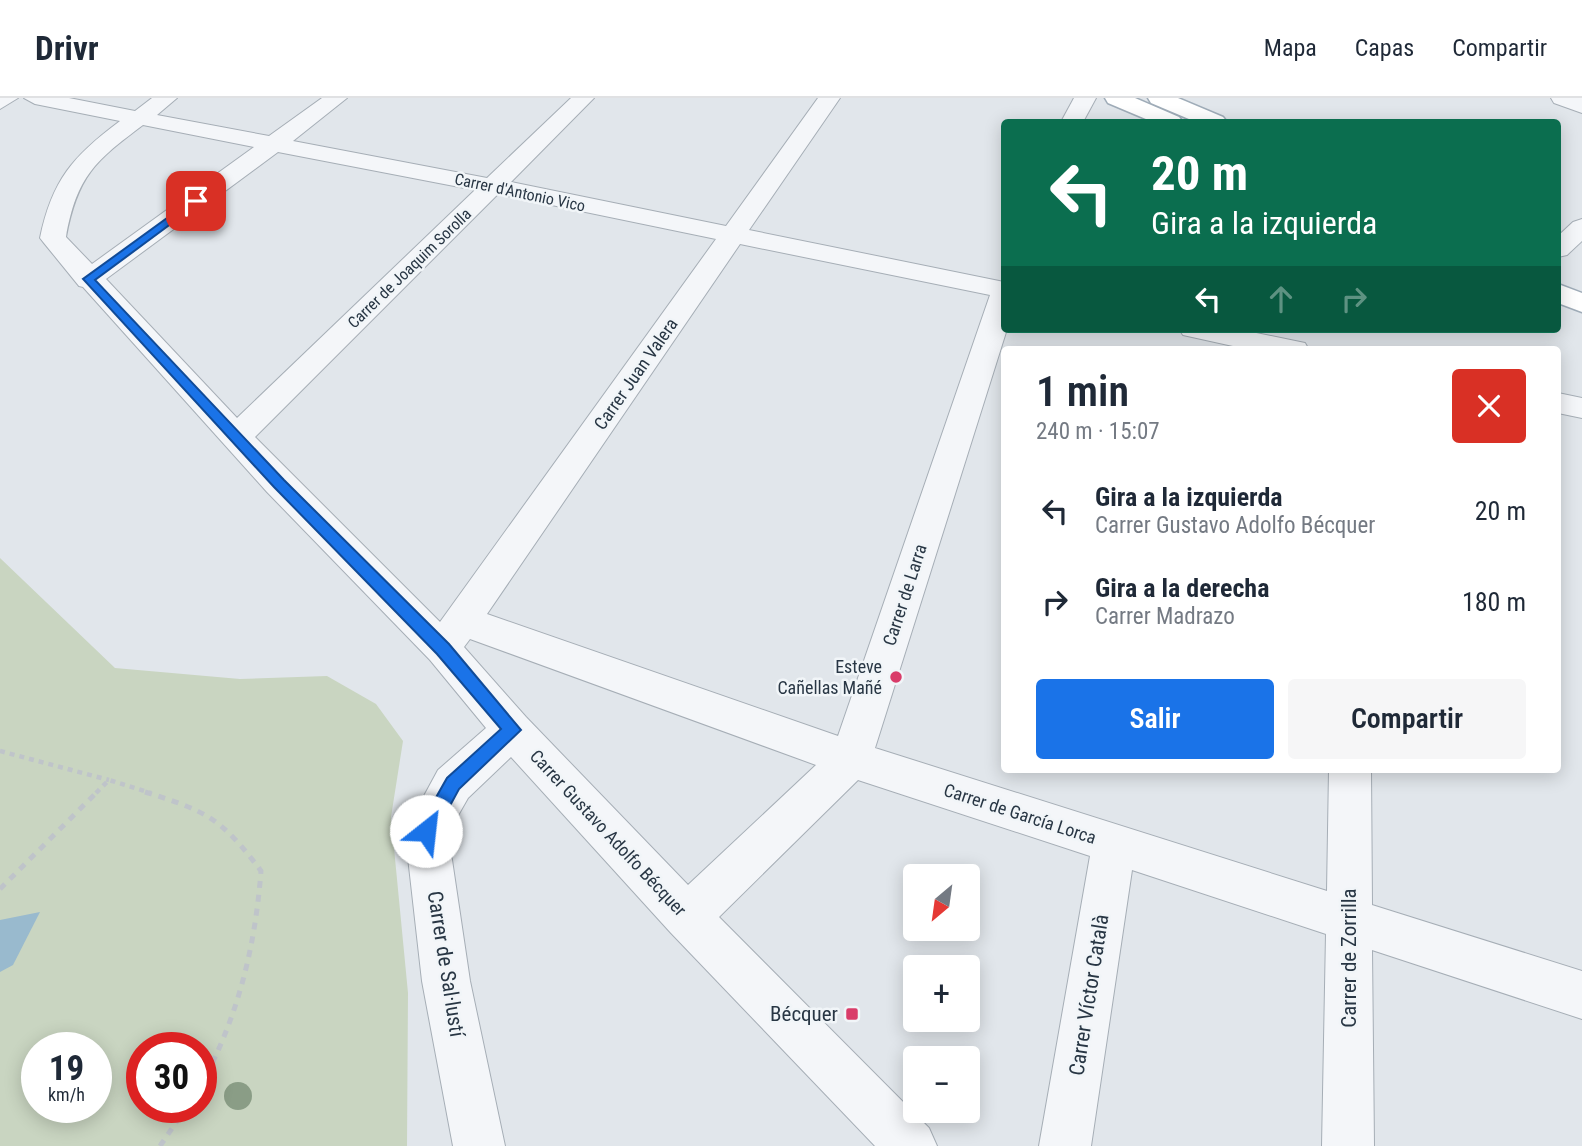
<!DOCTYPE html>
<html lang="es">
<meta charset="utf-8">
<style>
body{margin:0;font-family:"Roboto Condensed",sans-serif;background:#f6f6f7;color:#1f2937;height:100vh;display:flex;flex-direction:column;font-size:26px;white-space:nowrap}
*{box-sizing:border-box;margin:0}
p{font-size:23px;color:#747a83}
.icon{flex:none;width:38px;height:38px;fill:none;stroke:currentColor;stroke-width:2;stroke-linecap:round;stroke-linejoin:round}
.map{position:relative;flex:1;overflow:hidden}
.drawer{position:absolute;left:1001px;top:248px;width:560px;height:427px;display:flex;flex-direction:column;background:#fff;border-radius:7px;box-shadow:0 4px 18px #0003}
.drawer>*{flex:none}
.hud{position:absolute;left:1001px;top:21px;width:560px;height:214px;border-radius:7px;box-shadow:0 4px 18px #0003;background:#0b6e4f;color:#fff;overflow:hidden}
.needle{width:46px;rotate:209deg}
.controls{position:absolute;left:903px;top:766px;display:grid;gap:14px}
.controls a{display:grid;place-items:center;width:77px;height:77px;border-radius:7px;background:#fff;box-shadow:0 4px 18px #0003;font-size:35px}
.speed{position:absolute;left:21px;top:934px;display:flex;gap:14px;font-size:35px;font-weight:700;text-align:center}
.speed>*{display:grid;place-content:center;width:91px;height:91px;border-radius:50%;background:#fff;box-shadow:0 4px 18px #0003;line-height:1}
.speed small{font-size:18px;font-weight:400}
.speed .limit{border:10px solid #d22;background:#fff;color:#111}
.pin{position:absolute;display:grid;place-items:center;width:60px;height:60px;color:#fff;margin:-30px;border-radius:14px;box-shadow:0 4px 10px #0006}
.me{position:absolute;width:77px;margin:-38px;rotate:29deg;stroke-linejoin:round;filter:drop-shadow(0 0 5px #0008)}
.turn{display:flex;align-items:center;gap:24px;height:147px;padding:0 35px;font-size:32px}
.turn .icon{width:91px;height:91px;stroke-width:2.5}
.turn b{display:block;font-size:49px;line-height:60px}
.lanes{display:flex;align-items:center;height:66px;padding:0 35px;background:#0003;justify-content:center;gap:35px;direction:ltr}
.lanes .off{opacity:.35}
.round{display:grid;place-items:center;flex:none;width:74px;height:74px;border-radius:7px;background:#f6f6f7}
.overview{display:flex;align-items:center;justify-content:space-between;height:119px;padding:0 35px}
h1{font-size:42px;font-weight:600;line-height:52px}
.action{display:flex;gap:14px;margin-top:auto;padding:14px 35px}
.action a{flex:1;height:80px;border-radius:7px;background:#1a73e8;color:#fff;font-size:28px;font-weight:600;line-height:80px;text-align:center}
.action a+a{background:#f6f6f7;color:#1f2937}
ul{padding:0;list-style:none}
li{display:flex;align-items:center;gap:21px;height:91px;padding:0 35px}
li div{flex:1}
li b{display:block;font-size:26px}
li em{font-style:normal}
header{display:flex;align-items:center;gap:42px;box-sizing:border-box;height:98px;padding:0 35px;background:#fff;border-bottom:2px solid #e0e1e3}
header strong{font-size:33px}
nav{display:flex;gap:38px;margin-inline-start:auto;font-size:24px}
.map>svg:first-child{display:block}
.green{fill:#c9d5c1;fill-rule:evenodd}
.water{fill:#99bace}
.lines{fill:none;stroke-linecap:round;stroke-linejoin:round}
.minor-casing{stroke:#a6aeb6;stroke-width:2}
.major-casing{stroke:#9facb8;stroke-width:3}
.path-far1{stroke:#bfc4ca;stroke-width:4.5;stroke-dasharray:5 5;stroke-linecap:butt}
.path{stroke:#bfc4ca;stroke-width:5;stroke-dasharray:7 7;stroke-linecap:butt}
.minor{fill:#f4f6f9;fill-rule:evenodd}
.major{fill:#fff;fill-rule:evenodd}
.tree{fill:#8a9d86}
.route{fill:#1a73e8;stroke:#114b97;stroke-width:2}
.poi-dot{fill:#d93c69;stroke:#f1f5f8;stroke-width:2.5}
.labels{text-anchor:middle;stroke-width:5;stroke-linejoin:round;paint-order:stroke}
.far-street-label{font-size:16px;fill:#283644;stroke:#f1f5f8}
.street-label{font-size:18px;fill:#283644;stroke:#f1f5f8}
.poi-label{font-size:18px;fill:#283644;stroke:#f1f5f8;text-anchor:end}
.near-street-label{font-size:21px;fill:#283644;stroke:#f1f5f8}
.near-poi-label{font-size:21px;fill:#283644;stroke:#f1f5f8;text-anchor:end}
</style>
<header>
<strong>Drivr</strong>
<nav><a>Mapa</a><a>Capas</a><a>Compartir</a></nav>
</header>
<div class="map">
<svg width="1582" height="1048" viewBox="0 0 1582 1048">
<rect width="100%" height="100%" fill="#e1e6eb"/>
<path class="green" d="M0,460L115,570L240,581L327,578L376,606L403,643L391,719L408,895L407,1048H0ZM37,950H96V1010H37ZM142,950H201V1010H142Z"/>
<polygon class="water" points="40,814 13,867 0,874 0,822"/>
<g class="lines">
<g class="minor-casing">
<g id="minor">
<polygon points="0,0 18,0 0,11"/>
<path d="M24,0H69L135,13L152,0H177L157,17L269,38L322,0H347L293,43L487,80L571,0H594L511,84L726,128L818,0H840L749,132L1004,184L1007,231L875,650L1327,793L1329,672H1371L1372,807L1582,873V921L1372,852L1374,1048H1322L1326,836L1132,772L1091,1048H1039L1090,758L858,682L719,819L929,1030L937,1048H875L671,835L511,659L468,700L448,735L470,883L505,1048H453L422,883L405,733L438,672L486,630L430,562L267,394L83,189L79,188L44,145L40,140C52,82 73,58 120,23L35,6ZM143,27L254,49L92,166L66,139C77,78 95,63 143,27ZM278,54L475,92L237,320L106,181ZM498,96L716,141L440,524L255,339ZM740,146L990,197L838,638L487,516ZM470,541L816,667L688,787L526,619L464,549Z"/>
<polygon points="1074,0 1096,0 1083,24 1061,24"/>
<polygon points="1551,0 1582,0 1582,15 1554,5"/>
<polygon points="1582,121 1582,143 1567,157 1558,159 1558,138 1573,124"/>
<polygon points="1179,231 1237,231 1305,245 1309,252 1251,252 1183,237"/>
<polygon points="1558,295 1582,300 1582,320 1558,315"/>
</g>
</g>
<g class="major-casing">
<g id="major">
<polygon points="1105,0 1135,0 1179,19 1183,24 1153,24 1108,5"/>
<polygon points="1148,0 1178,0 1223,19 1227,24 1196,24 1151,5"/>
<polygon points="1558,186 1582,195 1582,214 1558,205"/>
</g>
</g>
<g class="path-far1">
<polyline points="0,653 109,682"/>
<polyline points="96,695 109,682 151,695"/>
</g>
<g class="path">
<path d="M145,694C207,713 222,721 261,773C255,850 238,919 201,987"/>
<polyline points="0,791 97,694"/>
<polyline points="160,1048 186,1010"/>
</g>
<use href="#minor" class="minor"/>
<use href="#major" class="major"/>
</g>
<circle class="tree" cx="238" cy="998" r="14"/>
<polygon class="route" points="196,99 201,103 199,105 95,182 284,382 449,546 521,632 459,691 433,739 426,742 420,739 417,733 447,680 501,631 437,556 274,389 83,181"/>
<g class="poi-dot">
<circle cx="896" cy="579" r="7"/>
<rect x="845" y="909" width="14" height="14" rx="3.5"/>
</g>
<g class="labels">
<g class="far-street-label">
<text transform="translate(520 94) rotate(12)" y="6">Carrer d'Antonio Vico</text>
<text transform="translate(409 170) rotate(-44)" y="6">Carrer de Joaquim Sorolla</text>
</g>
<g class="street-label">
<text transform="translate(636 276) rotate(-55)" y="6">Carrer Juan Valera</text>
<text transform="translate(905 497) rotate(-72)" y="6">Carrer de Larra</text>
<text transform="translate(1020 716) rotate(18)" y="6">Carrer de García Lorca</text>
<text transform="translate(608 735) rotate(47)" y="6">Carrer Gustavo Adolfo Bécquer</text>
</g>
<g class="poi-label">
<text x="882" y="575">Esteve<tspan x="882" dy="21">Cañellas Mañé</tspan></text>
</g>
<g class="near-street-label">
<text transform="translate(1349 860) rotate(-90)" y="7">Carrer de Zorrilla</text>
<text transform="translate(446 866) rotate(81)" y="7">Carrer de Sal·lustí</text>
<text transform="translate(1089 897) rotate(-81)" y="7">Carrer Víctor Català</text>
</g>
<g class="near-poi-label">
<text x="838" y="923">Bécquer</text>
</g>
</g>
</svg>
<div class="controls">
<a><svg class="needle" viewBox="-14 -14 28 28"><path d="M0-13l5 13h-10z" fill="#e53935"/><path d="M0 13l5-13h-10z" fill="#747a83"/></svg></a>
<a>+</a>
<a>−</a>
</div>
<div class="speed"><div>19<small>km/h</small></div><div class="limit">30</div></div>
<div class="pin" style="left:196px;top:103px;background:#d93025"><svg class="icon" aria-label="arrive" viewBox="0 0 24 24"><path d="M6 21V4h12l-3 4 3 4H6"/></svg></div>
<svg class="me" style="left:426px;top:733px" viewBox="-20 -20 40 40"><circle r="19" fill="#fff"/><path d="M0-13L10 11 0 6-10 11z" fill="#1a73e8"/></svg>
<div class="hud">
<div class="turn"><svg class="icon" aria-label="left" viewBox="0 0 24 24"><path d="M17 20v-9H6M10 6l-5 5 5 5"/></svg><div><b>20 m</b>Gira a la izquierda</div></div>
<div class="lanes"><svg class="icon" aria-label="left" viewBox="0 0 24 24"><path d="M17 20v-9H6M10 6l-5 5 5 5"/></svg><svg class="icon off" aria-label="ahead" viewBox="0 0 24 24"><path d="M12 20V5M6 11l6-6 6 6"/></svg><svg class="icon off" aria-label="right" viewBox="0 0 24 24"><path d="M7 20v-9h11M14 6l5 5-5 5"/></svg></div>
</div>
<section class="drawer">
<div class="overview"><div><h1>1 min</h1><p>240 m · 15:07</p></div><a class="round" style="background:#d93025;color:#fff"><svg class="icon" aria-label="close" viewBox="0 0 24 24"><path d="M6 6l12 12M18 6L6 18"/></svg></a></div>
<ul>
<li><svg class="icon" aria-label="left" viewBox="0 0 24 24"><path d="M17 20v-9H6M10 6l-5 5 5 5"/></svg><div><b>Gira a la izquierda</b><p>Carrer Gustavo Adolfo Bécquer</p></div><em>20 m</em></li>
<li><svg class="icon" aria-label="right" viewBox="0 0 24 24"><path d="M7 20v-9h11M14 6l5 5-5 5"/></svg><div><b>Gira a la derecha</b><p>Carrer Madrazo</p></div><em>180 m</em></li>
</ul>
<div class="action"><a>Salir</a><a>Compartir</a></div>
</section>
</div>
